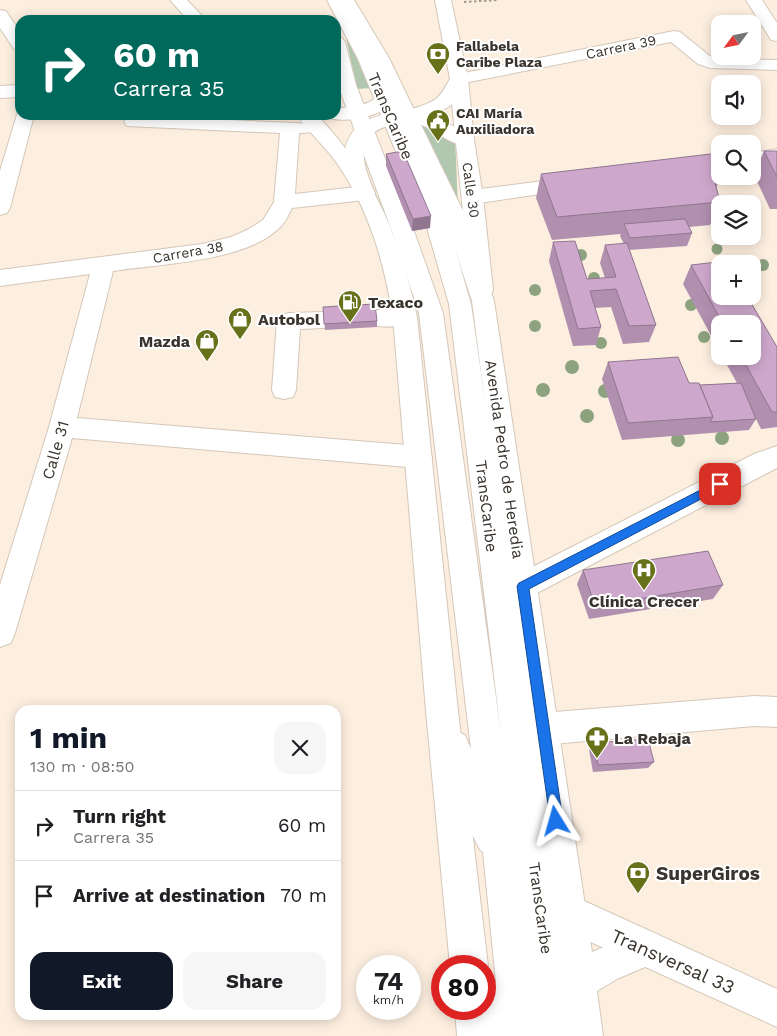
<!DOCTYPE html>
<meta charset="utf-8">
<style>
body{margin:0;font-family:"Work Sans",sans-serif;background:#f6f6f6;color:#202124;height:100vh;display:flex;flex-direction:column;font-size:19px;white-space:nowrap}
*{box-sizing:border-box;margin:0}
p{font-size:16px;color:#757577}
.icon{flex:none;width:28px;height:28px;fill:none;stroke:currentColor;stroke-width:2;stroke-linecap:round;stroke-linejoin:round}
.map{position:relative;flex:1;overflow:hidden}
.sheet{position:absolute;left:15px;top:705px;width:326px;height:315px;display:flex;flex-direction:column;background:#fff;border-radius:15px;box-shadow:0 2px 12px #0003}
.sheet>*{flex:none}
.top-card{position:absolute;left:15px;top:15px;width:326px;height:105px;border-radius:15px;box-shadow:0 2px 12px #0003;background:#00695c;color:#fff;overflow:hidden}
.needle{width:32px;rotate:237deg}
.controls{position:absolute;left:711px;top:15px;display:grid;gap:10px}
.controls a{display:grid;place-items:center;width:50px;height:50px;border-radius:10px;background:#fff;box-shadow:0 2px 12px #0003;font-size:25px}
.speed{position:absolute;left:356px;top:955px;display:flex;gap:10px;font-size:25px;font-weight:700;text-align:center}
.speed>*{display:grid;place-content:center;width:65px;height:65px;border-radius:50%;background:#fff;box-shadow:0 2px 12px #0003;line-height:1}
.speed small{font-size:12px;font-weight:400}
.speed .limit{border:8px solid #d22;background:#fff;color:#111}
.pin{position:absolute;display:grid;place-items:center;width:42px;height:42px;color:#fff;margin:-21px;border-radius:10px;box-shadow:0 2px 8px #0006}
.me{position:absolute;width:55px;margin:-28px;rotate:352deg;stroke-linejoin:round;filter:drop-shadow(0 0 4px #0008)}
.turn{display:flex;align-items:center;gap:18px;height:105px;padding:0 15px;font-size:22px}
.turn .icon{width:65px;height:65px;stroke-width:2.5}
.turn b{display:block;font-size:35px;line-height:42px}
.round{display:grid;place-items:center;flex:none;width:52px;height:52px;border-radius:15px;background:#f6f6f6}
.overview{display:flex;align-items:center;justify-content:space-between;height:85px;padding:0 15px}
h1{font-size:30px;font-weight:700;line-height:38px;color:#111827}
.cta{display:flex;gap:10px;margin-top:auto;padding:10px 15px}
.cta a{flex:1;height:58px;border-radius:15px;background:#111827;color:#fff;font-size:20px;font-weight:700;line-height:58px;text-align:center}
.cta a+a{background:#f6f6f6;color:#202124}
ul{padding:0;list-style:none}
li{display:flex;align-items:center;gap:15px;height:70px;padding:0 15px;border-top:1px solid #e0e0e0}
li div{flex:1}
li b{display:block;font-size:19px}
li em{font-style:normal}
.map>svg:first-child{display:block}
.green{fill:#b1c7af}
.lines{fill:none;stroke-linecap:round;stroke-linejoin:round}
.minor-casing{stroke:#d4c7b9;stroke-width:2}
.major-casing{stroke:#d4c7b9;stroke-width:2}
.highway-casing{stroke:#d4c7b9;stroke-width:2}
.path{stroke:#a1978c;stroke-width:2;stroke-dasharray:2.5 2.5;stroke-linecap:butt}
.minor{fill:#fff;fill-rule:evenodd}
.major{fill:#fff;fill-rule:evenodd}
.highway{fill:#fff;fill-rule:evenodd}
.tree{fill:#8da380}
.wall{fill:#b190af}
.shaded-wall{fill:#90768f}
.building{fill:#cea8cc;stroke:#90768f}
.route{fill:#1a73e8;stroke:#114b97}
.labels{text-anchor:middle;stroke-width:4;stroke-linejoin:round;paint-order:stroke}
.far-poi-label{font-size:14px;font-weight:bold;fill:#39342e;stroke:#fff;text-anchor:start}
.far-street-label{font-size:14px;fill:#39342e;stroke:#fff}
.street-label{font-size:16px;fill:#39342e;stroke:#fff}
.poi-label{font-size:16px;font-weight:bold;fill:#39342e;stroke:#fff;text-anchor:start}
.near-poi-label{font-size:19px;font-weight:bold;fill:#39342e;stroke:#fff;text-anchor:start}
.near-street-label{font-size:19px;fill:#39342e;stroke:#fff}
</style>
<div class="map">
<svg width="777" height="1036" viewBox="0 0 777 1036">
<rect width="100%" height="100%" fill="#fdefe0"/>
<g class="green">
<polygon points="344,28 372,88 357,89"/>
<polygon points="420,126 455,136 458,207"/>
</g>
<g class="lines">
<g class="minor-casing">
<g id="minor">
<polygon points="327,0 343,0 376,59 449,228 471,304 511,580 513,577 754,454 777,446 777,468 533,595 523,599 514,595 531,718 542,713 754,696 777,697 777,727 754,726 542,745 535,742 556,891 582,900 777,989 777,1027 562,929 577,1036 471,1036 481,1009 485,1009 485,1002 496,982 483,852 480,850 459,809 438,746 443,735 454,730 465,735 471,749 419,313 393,234 338,85 336,37 342,38 345,42 356,85 415,234 443,313 501,734 449,304 427,228 358,59"/>
<polygon points="746,0 762,0 777,23 777,41 771,40"/>
<polygon points="0,10 6,11 20,32 20,50 14,49 0,28"/>
<polygon points="674,31 680,32 710,56 718,59 777,60 777,70 710,68 698,64 671,42 459,84 453,83 450,79 453,75 459,74"/>
<polygon points="20,85 20,97 0,98 0,86"/>
<polygon points="18,111 20,111 20,115 34,115 10,208 7,213 0,215 0,171"/>
<path d="M134,116L316,124L319,128L316,132L299,133L295,194L365,186L372,188L375,193L372,198L365,200L292,208C288,216 284,225 277,230C242,262 158,264 113,271L77,418L419,446L428,450L432,457L428,464L419,468L72,438L15,633L11,643L0,647V585L49,427L90,274L0,286V270L202,244L231,237L247,230L263,220L274,202L280,133L127,126L124,122L127,118Z"/>
<polygon points="777,149 777,161 752,165 752,153"/>
<polygon points="575,177 582,178 585,183 582,188 473,204 466,202 463,197 466,192 473,190"/>
<path d="M405,309L413,311L417,317L413,323C399,327 382,328 368,324L364,318L368,312L376,310Z"/>
<polygon points="324,312 332,314 336,320 332,326 324,328 300,329 296,390 293,397 284,399 275,397 272,390 277,321 281,315 289,313"/>
</g>
</g>
<g class="major-casing">
<path id="major" d="M435,0H451L468,79L474,140L483,197L493,290L490,296L482,298L474,296L471,290L452,104C415,135 334,105 375,193L372,198L365,200L358,198C349,184 342,166 345,150C355,103 408,120 437,98C443,93 446,85 450,79Z"/>
</g>
<g class="highway-casing">
<g id="highway">
<polygon points="170,0 187,0 206,20 188,20"/>
<path d="M338,0H354L389,58L415,112L439,118L471,136L474,140L471,144C452,149 438,130 421,125L467,219L494,301L592,952L646,930L659,935L664,948L659,961L617,979L597,991L603,1036H565L557,983L551,913L472,301L445,219L392,104C377,117 349,123 329,118L327,115H336V108C355,108 374,105 385,88L371,58Z"/>
<path d="M297,115H317C374,175 400,237 417,317L458,711L488,966L485,972V966H450L426,711L393,317C384,262 369,208 336,162C324,145 308,132 297,115Z"/>
<polygon points="485,995 487,996 493,1009 495,1036 457,1036 455,1009 485,1009"/>
</g>
</g>
<polyline class="path" points="464,2 498,0"/>
<use href="#minor" class="minor"/>
<use href="#major" class="major"/>
<use href="#highway" class="highway"/>
</g>
<g class="tree">
<circle cx="717" cy="249" r="5.5"/>
<circle cx="581" cy="255" r="6"/>
<circle cx="763" cy="265" r="6"/>
<circle cx="594" cy="278" r="6"/>
<circle cx="535" cy="290" r="6"/>
<circle cx="691" cy="305" r="6"/>
<circle cx="535" cy="326" r="6"/>
<circle cx="704" cy="337" r="6"/>
<circle cx="601" cy="343" r="6"/>
<circle cx="572" cy="367" r="7"/>
<circle cx="543" cy="390" r="7"/>
<circle cx="605" cy="391" r="7"/>
<circle cx="587" cy="416" r="7"/>
<circle cx="722" cy="438" r="7"/>
<circle cx="678" cy="440" r="7"/>
</g>
<g class="wall">
<polygon points="764,151 777,151 777,209 770,209 754,175"/>
<polygon points="386,154 430,228 412,231 386,166"/>
<polygon points="720,155 720,176 721,176 716,188 720,202 710,225 689,227 692,233 687,246 629,250 656,325 649,342 623,344 611,307 595,308 601,327 596,345 573,346 549,261 553,242 587,279 605,278 600,263 605,245 624,244 620,236 621,234 552,240 536,198 541,174"/>
<polygon points="691,265 777,347 777,427 761,429 756,419 749,430 622,440 602,379 608,362 689,383 700,385 737,383 722,356 752,356 752,324 720,324 720,352 683,284"/>
<polygon points="323,307 377,321 377,327 325,330"/>
<polygon points="583,570 723,585 713,599 589,619 577,584"/>
<polygon points="594,743 654,762 648,768 593,772 589,750"/>
</g>
<polygon class="shaded-wall" points="431,216 430,228 412,231 413,219"/>
<g class="building">
<polygon points="403,151 431,216 413,219 386,154"/>
<polygon points="764,151 777,151 777,177"/>
<polygon points="719,153 720,155 720,167 711,167 720,202 557,217 541,174"/>
<polygon points="685,219 692,233 630,238 624,224"/>
<polygon points="575,241 587,279 616,277 605,245 627,243 656,325 629,326 616,289 590,291 601,327 578,329 553,242"/>
<polygon points="726,261 728,264 720,264 720,296 747,296 777,347 777,412 772,412 741,356 752,356 752,324 723,324 691,265"/>
<polygon points="375,304 377,321 324,324 323,307"/>
<polygon points="678,357 689,383 699,383 713,417 628,423 608,362"/>
<polygon points="741,383 756,419 710,422 713,417 700,385"/>
<polygon points="708,551 723,585 595,606 583,570"/>
<polygon points="648,739 654,762 598,765 594,743"/>
</g>
<polygon class="route" points="720,480 724,481 725,484 724,487 529,589 563,821 561,826 556,828 551,826 517,586 519,583"/>
<defs>
<g id="bank-pin" transform="scale(1.25)"><path d="M0 17L-7.5 6A9.5 9.5 0 1 1 7.5 6Z" fill="#67711a" stroke="#fff"/><path d="M-6-4H6V4H-6ZM0-2.3a2.3 2.3 0 1 0 0 4.6a2.3 2.3 0 1 0 0-4.6Z" fill="#fff"/></g>
<g id="civic-pin" transform="scale(1.25)"><path d="M0 17L-7.5 6A9.5 9.5 0 1 1 7.5 6Z" fill="#67711a" stroke="#fff"/><path d="M-.6-6.5H3V-4.5H.6V-3L4-1V1h2V6H-6V1h2V-1L-.6-3ZM-1.2 2.5V6h2.4V2.5Z" fill="#fff"/></g>
<g id="fuel-pin" transform="scale(1.25)"><path d="M0 17L-7.5 6A9.5 9.5 0 1 1 7.5 6Z" fill="#67711a" stroke="#fff"/><path d="M-5.5-6h7V0h2V4h1.3V-2.5L3-4.5l.8-.8L6-3V5H2.5V1h-1V6h-7ZM-4.2-4.7v3.2H.2V-4.7Z" fill="#fff"/></g>
<g id="shop-pin" transform="scale(1.25)"><path d="M0 17L-7.5 6A9.5 9.5 0 1 1 7.5 6Z" fill="#67711a" stroke="#fff"/><path d="M-5-2.5h2.3a2.7 3.5 0 0 1 5.4 0H5L5.5 6h-11ZM-1.5-2.5h3a1.5 2.3 0 0 0-3 0Z" fill="#fff"/></g>
<g id="hospital-pin" transform="scale(1.25)"><path d="M0 17L-7.5 6A9.5 9.5 0 1 1 7.5 6Z" fill="#67711a" stroke="#fff"/><path d="M-5-5h3v3.5h4V-5h3V5h-3V1.5h-4V5h-3Z" fill="#fff"/></g>
<g id="pharmacy-pin" transform="scale(1.25)"><path d="M0 17L-7.5 6A9.5 9.5 0 1 1 7.5 6Z" fill="#67711a" stroke="#fff"/><path d="M-2-6h4v4h4v4h-4v4h-4v-4h-4v-4h4Z" fill="#fff"/></g>
</defs>
<g fill-rule="evenodd">
<use href="#bank-pin" x="438" y="54"/>
<use href="#civic-pin" x="438" y="121"/>
<use href="#fuel-pin" x="350" y="302"/>
<use href="#shop-pin" x="240" y="319"/>
<use href="#shop-pin" x="207" y="341"/>
<use href="#hospital-pin" x="644" y="570"/>
<use href="#pharmacy-pin" x="597" y="738"/>
<use href="#bank-pin" x="638" y="873"/>
</g>
<g class="labels">
<g class="far-poi-label">
<text x="456" y="51">Fallabela<tspan x="456" dy="16">Caribe Plaza</tspan></text>
<text x="456" y="118">CAI María<tspan x="456" dy="16">Auxiliadora</tspan></text>
</g>
<g class="far-street-label">
<text transform="translate(621 47) rotate(-12)" y="5">Carrera 39</text>
<text transform="translate(471 190) rotate(82)" y="5">Calle 30</text>
<text transform="translate(188 252) rotate(-10)" y="5">Carrera 38</text>
</g>
<g class="street-label">
<text transform="translate(391 116) rotate(67)" y="6">TransCaribe</text>
<text transform="translate(55 450) rotate(-74)" y="6">Calle 31</text>
<text transform="translate(505 459) rotate(82)" y="6">Avenida Pedro de Heredia</text>
<text transform="translate(487 506) rotate(83)" y="6">TransCaribe</text>
<text transform="translate(541 908) rotate(82)" y="6">TransCaribe</text>
</g>
<g class="poi-label">
<text x="368" y="308">Texaco</text>
<text x="258" y="325">Autobol</text>
<text x="190" y="347" text-anchor="end">Mazda</text>
<text x="644" y="607" text-anchor="middle">Clínica Crecer</text>
<text x="614" y="744">La Rebaja</text>
</g>
<g class="near-poi-label">
<text x="656" y="880">SuperGiros</text>
</g>
<g class="near-street-label">
<text transform="translate(673 961) rotate(24)" y="7">Transversal 33</text>
</g>
</g>
</svg>
<div class="controls">
<a><svg class="needle" viewBox="-14 -14 28 28"><path d="M0-13l5 13h-10z" fill="#e53935"/><path d="M0 13l5-13h-10z" fill="#757577"/></svg></a>
<a><svg class="icon" aria-label="sound" viewBox="0 0 24 24"><path d="M4 9h4l5-4v14l-5-4H4zM17 9q2 3 0 6"/></svg></a>
<a><svg class="icon" aria-label="search" viewBox="0 0 24 24"><circle cx="10" cy="10" r="6"/><path d="M15 15l6 6"/></svg></a>
<a><svg class="icon" aria-label="layers" viewBox="0 0 24 24"><path d="M12 4l9 5-9 5-9-5zM3 14l9 5 9-5"/></svg></a>
<a>+</a>
<a>−</a>
</div>
<div class="speed"><div>74<small>km/h</small></div><div class="limit">80</div></div>
<div class="pin" style="left:720px;top:484px;background:#d93025"><svg class="icon" aria-label="arrive" viewBox="0 0 24 24"><path d="M6 21V4h12l-3 4 3 4H6"/></svg></div>
<svg class="me" style="left:556px;top:821px" viewBox="-20 -20 40 40"><path d="M0-17L14 15 0 8-14 15z" fill="#1a73e8" stroke="#fff" stroke-width="4"/></svg>
<div class="top-card">
<div class="turn"><svg class="icon" aria-label="right" viewBox="0 0 24 24"><path d="M7 20v-9h11M14 6l5 5-5 5"/></svg><div><b>60 m</b>Carrera 35</div></div>
</div>
<section class="sheet">
<div class="overview"><div><h1>1 min</h1><p>130 m · 08:50</p></div><a class="round"><svg class="icon" aria-label="close" viewBox="0 0 24 24"><path d="M6 6l12 12M18 6L6 18"/></svg></a></div>
<ul>
<li><svg class="icon" aria-label="right" viewBox="0 0 24 24"><path d="M7 20v-9h11M14 6l5 5-5 5"/></svg><div><b>Turn right</b><p>Carrera 35</p></div><em>60 m</em></li>
<li><svg class="icon" aria-label="arrive" viewBox="0 0 24 24"><path d="M6 21V4h12l-3 4 3 4H6"/></svg><div><b>Arrive at destination</b></div><em>70 m</em></li>
</ul>
<div class="cta"><a>Exit</a><a>Share</a></div>
</section>
</div>
